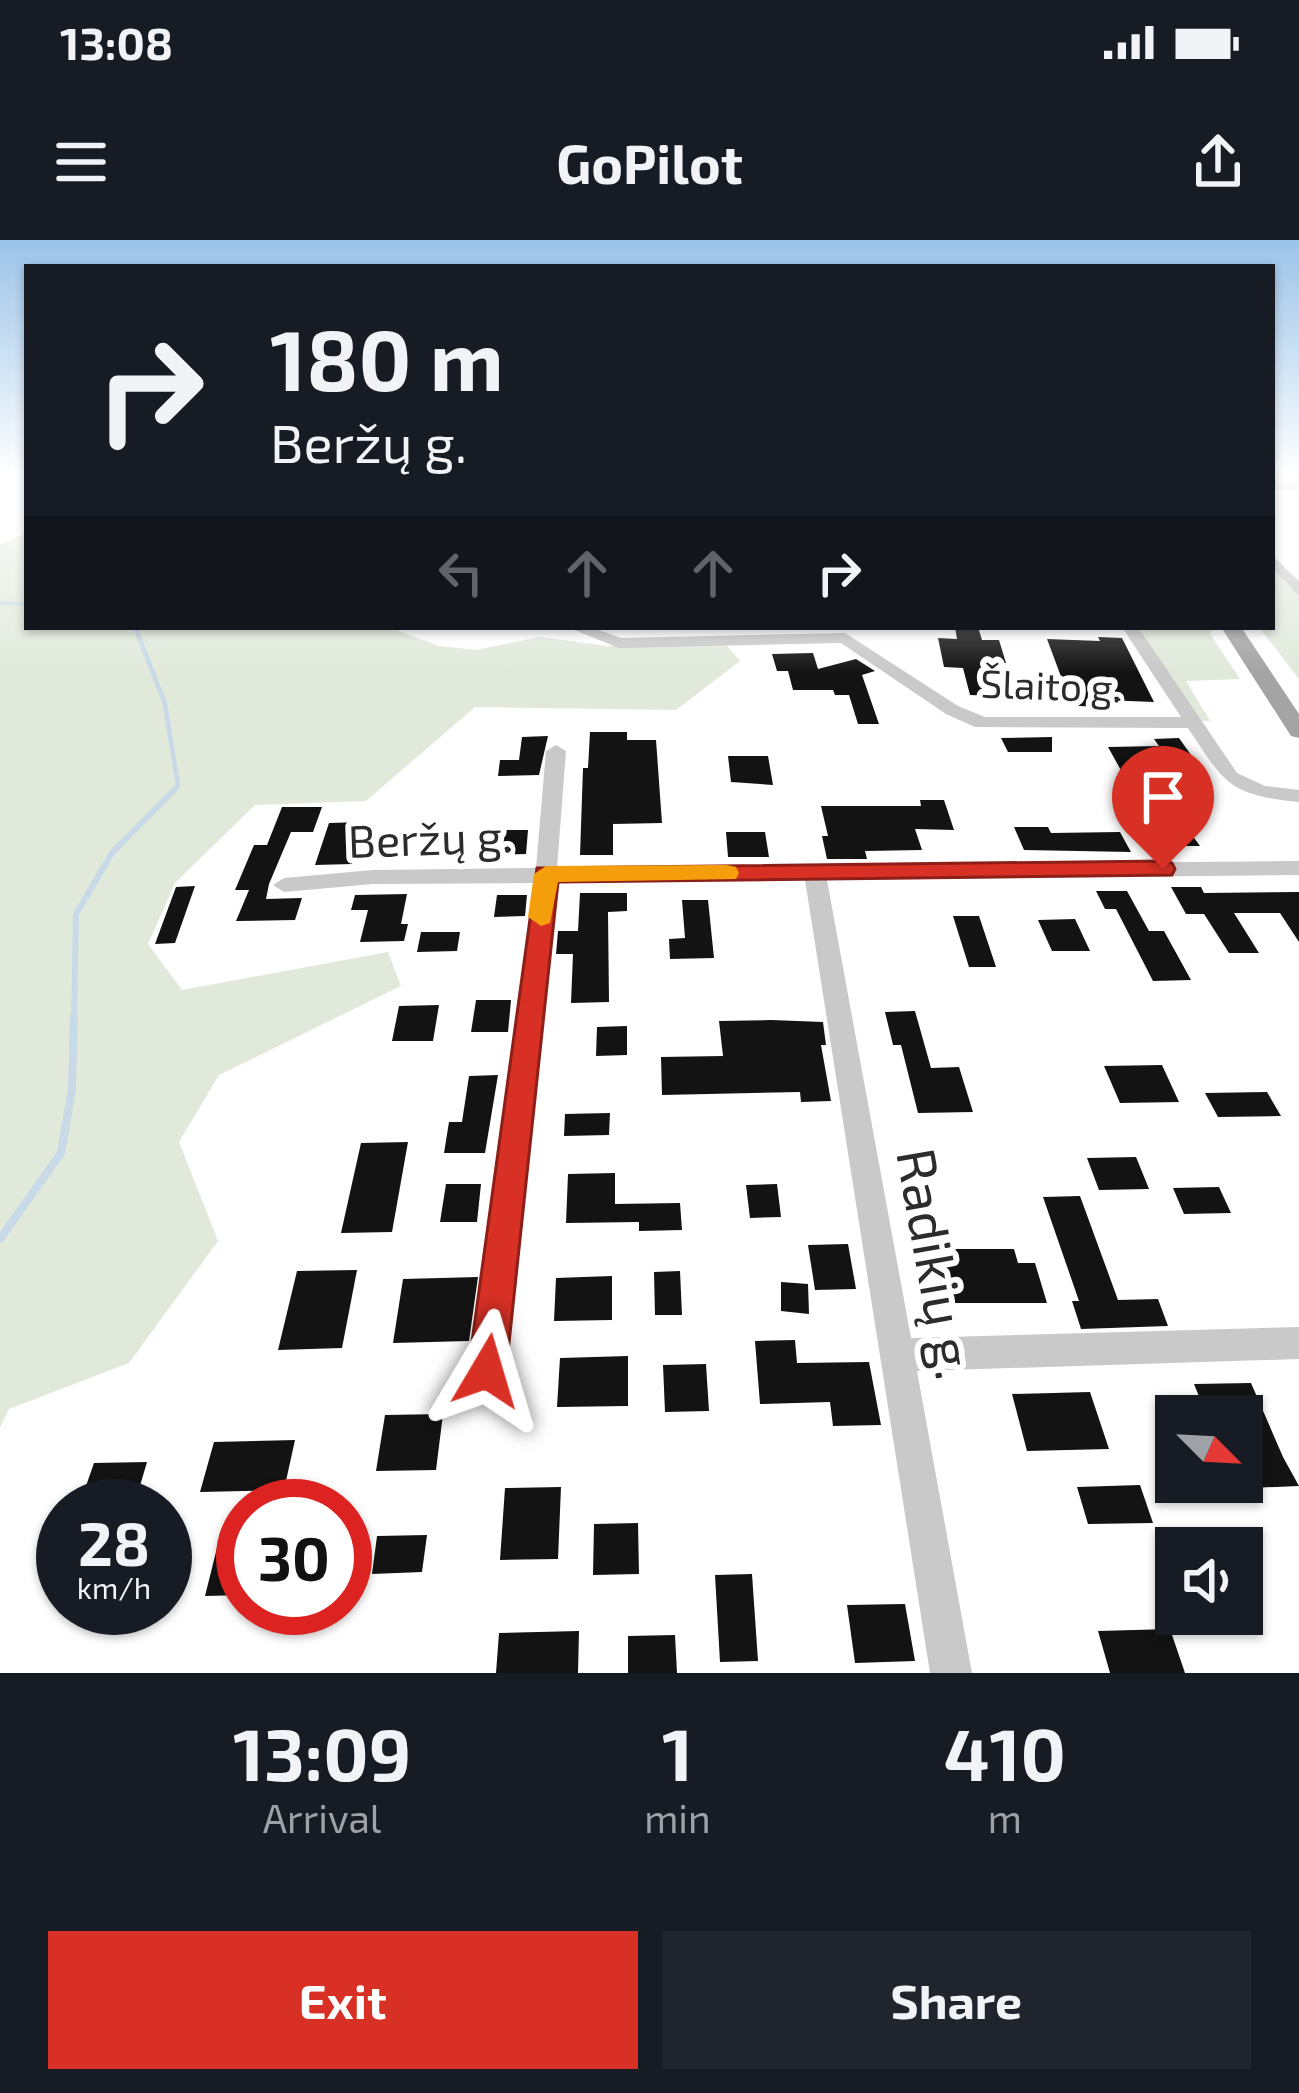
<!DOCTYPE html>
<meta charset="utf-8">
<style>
body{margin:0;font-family:"Exo 2",sans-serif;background:#20242c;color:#f1f3f6;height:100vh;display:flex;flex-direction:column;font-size:45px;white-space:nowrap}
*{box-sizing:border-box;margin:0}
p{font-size:39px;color:#9ea1a6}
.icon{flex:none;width:66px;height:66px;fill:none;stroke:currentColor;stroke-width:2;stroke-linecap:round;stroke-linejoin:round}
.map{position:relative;height:1433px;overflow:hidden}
.side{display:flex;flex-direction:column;background:#171b24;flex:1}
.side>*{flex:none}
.hud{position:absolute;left:24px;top:24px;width:1251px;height:366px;border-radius:0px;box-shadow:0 3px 9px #0004;background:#171b24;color:#f1f3f6;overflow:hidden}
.needle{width:78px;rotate:114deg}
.tools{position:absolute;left:1155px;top:1155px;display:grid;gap:24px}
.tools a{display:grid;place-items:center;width:108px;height:108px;border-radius:0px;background:#171b24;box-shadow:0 3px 9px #0004;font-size:60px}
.speed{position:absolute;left:36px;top:1239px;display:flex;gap:24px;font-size:60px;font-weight:700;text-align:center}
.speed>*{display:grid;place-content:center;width:156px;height:156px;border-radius:50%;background:#171b24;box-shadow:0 3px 9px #0004;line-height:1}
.speed small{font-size:30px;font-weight:400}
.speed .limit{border:18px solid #d22;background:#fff;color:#111}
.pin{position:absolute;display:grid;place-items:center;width:102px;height:102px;color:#fff;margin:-123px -51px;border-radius:50% 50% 50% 0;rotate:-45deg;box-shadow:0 0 12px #0007}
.pin .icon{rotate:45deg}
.me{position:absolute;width:132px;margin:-66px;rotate:7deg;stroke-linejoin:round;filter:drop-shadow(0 0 9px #0008)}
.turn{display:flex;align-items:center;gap:42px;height:252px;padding:0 48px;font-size:54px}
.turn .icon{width:156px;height:156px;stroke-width:2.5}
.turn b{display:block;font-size:84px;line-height:102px}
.lanes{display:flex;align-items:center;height:114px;padding:0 48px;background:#0003;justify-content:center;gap:60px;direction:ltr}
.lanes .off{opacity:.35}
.eta{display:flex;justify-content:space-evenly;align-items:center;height:204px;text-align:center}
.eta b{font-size:72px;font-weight:700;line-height:84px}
.action{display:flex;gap:24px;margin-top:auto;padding:24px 48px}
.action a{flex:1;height:138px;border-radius:0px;background:#d93025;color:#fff;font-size:48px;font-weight:700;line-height:138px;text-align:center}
.action a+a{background:#20242c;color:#f1f3f6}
.status{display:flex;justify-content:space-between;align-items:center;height:84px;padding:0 60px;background:#171b24;direction:ltr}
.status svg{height:33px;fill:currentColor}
header{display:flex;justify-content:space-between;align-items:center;height:156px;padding:0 48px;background:#171b24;font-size:54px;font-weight:700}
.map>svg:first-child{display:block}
.green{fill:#e1e9db}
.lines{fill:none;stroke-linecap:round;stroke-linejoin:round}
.stream-far3{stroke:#c8d9e8;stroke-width:3}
.stream-far2{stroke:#c8d9e8;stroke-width:4.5}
.stream-far1{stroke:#c8d9e8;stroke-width:6}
.stream{stroke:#c8d9e8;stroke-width:8}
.building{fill:#131313}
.minor{fill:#c9c9c9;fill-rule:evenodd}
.major{fill:#a4a4a4;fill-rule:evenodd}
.route{fill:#d93025;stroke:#8d1f18;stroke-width:3}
.slow{fill:#f59e0b}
.labels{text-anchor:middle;stroke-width:12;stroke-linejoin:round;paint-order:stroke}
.far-street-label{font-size:39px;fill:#2c2c2c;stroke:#fff}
.street-label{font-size:45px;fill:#2c2c2c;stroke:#fff}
.near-street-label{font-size:54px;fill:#2c2c2c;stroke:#fff}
</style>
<div class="status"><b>13:08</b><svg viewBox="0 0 49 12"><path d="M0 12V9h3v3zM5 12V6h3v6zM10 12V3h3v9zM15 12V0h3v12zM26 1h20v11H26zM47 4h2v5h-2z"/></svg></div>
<header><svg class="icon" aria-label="menu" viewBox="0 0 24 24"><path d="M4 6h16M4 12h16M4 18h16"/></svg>GoPilot<svg class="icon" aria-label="share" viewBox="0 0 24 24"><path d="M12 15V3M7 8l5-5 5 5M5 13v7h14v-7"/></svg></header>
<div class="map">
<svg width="1299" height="1433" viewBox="0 0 1299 1433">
<rect width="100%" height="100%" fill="#fff"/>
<g class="green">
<polygon points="27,293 27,387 388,387 439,406 476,410 540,397 608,406 727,406 740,421 676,470 475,467 366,561 255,565 175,643 148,704 182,750 388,712 401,746 219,835 179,902 218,1001 129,1123 9,1169 0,1188 0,304"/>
<polygon points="1272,319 1299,351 1299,439 1259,387 1272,387"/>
<polygon points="1130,387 1215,387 1210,394 1240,439 1186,441 1210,481 1197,481"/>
</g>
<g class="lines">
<polyline class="stream-far3" points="0,363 27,364"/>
<polyline class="stream-far2" points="135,387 165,464 178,546 171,553"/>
<polyline class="stream-far1" points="74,780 76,674 112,613 174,550"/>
<polyline class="stream" points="0,999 61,913 72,849 74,777"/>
</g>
<g class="building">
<polygon points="955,387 978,387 982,400 999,400 1006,423 987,423 996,456 970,455 963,428 944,427 938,398 957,399"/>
<polygon points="1098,397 1122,398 1154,462 1104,460 1107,467 1079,466 1069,458 1047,399 1100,401"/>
<polygon points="813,413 818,429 856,419 875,431 862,435 879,484 858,484 849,455 835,455 833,450 793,450 788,431 777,431 772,414"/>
<polygon points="590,492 627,492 627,500 656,500 662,583 613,584 613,615 580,615 583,528 588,528"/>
<polygon points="548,496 539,535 498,536 500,520 519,520 522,497"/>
<polygon points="1052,497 1052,512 1008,512 1001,498"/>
<polygon points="1179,498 1208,539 1150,538 1200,606 1163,606 1108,507 1159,506 1154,499"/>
<polygon points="728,516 768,516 773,545 731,542"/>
<polygon points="920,560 944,560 954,590 915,589 922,610 865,611 867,619 827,619 822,596 828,596 821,566 921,566"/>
<polygon points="282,567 322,567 313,592 291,592 269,644 266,659 302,658 295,680 236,681 249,650 235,650 254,605 267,605"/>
<polygon points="364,582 352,624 315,625 329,583"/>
<polygon points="1014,587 1048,587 1051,593 1120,592 1131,612 1024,610"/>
<polygon points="491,590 528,590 526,614 487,615"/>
<polygon points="726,592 765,592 769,617 728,617"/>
<polygon points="195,646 175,703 155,704 176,647"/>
<polygon points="1171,647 1201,647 1204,653 1299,652 1299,702 1280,673 1234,673 1259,713 1229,713 1204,674 1186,674"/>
<polygon points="1096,651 1127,651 1149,691 1164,691 1191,740 1153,741 1116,669 1105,669"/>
<polygon points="580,653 627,653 627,671 608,672 609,762 571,763 573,714 556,714 558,691 578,691"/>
<polygon points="407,654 401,684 408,684 404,701 360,702 368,670 351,670 355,655"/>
<polygon points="497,655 527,655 525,676 494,677"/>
<polygon points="682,660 708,660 714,718 670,719 669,699 685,698"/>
<polygon points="953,676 979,676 996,727 969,727"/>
<polygon points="1075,679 1090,711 1052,711 1038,680"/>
<polygon points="421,692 460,692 457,711 417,712"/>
<polygon points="476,760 511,760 508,792 471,792"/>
<polygon points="439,765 433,801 392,801 399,766"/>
<polygon points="915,771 931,828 959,827 973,872 918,873 901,805 893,805 885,772"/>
<polygon points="771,780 823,782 826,805 821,805 831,861 801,862 800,852 662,855 661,817 723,816 719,781"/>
<polygon points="627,786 627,815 596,816 597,787"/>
<polygon points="1162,825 1179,862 1120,863 1104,826"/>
<polygon points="498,835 485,913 444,913 449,882 462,882 469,836"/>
<polygon points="1267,852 1281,876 1218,877 1205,853"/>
<polygon points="610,873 609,895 564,896 565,874"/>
<polygon points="408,902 392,992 341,993 361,903"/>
<polygon points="1136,917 1149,949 1099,950 1087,918"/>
<polygon points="615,933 615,964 680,963 682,990 639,991 639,982 566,983 568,934"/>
<polygon points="446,944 481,944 477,982 440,982"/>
<polygon points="777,944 781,977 750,978 746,945"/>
<polygon points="1219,947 1231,973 1184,974 1173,948"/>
<polygon points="1080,956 1118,1060 1158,1059 1168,1086 1081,1089 1072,1061 1079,1061 1043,957"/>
<polygon points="848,1004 856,1049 815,1050 808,1005"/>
<polygon points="942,1009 1014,1009 1018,1023 1035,1023 1047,1063 954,1063"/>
<polygon points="357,1030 342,1108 278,1110 297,1031"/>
<polygon points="680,1031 682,1075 655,1075 654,1032"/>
<polygon points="612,1036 612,1080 554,1081 556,1038"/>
<polygon points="478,1037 469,1101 393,1103 403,1039"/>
<polygon points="781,1042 808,1044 809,1074 781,1071"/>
<polygon points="795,1100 797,1123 869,1122 881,1185 833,1186 830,1162 760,1164 755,1101"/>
<polygon points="628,1116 628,1166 557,1167 560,1118"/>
<polygon points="706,1124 709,1171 665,1172 663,1125"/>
<polygon points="1251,1143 1283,1217 1299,1246 1250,1248 1242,1227 1242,1176 1207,1176 1194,1144"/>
<polygon points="1090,1152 1109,1209 1027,1211 1012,1154"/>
<polygon points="443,1174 436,1230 376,1231 385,1175"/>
<polygon points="295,1200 284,1250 200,1252 214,1202"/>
<polygon points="147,1222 134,1266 79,1266 94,1223"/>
<polygon points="1140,1245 1153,1283 1088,1284 1077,1247"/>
<polygon points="561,1247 558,1319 500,1320 505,1248"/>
<polygon points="638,1283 639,1334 593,1335 594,1284"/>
<polygon points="243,1287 243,1355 205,1356 222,1288"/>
<polygon points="427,1295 422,1332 372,1334 377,1296"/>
<polygon points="752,1334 758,1421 720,1422 715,1335"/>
<polygon points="905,1364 915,1421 855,1423 847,1365"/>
<polygon points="1170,1389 1185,1433 1110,1433 1098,1391"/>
<polygon points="579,1391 578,1433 496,1433 499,1393"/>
<polygon points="675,1395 677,1433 628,1433 628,1396"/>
</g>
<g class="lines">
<g class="minor">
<rect x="1272" y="242" width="27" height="8"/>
<polygon points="1272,315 1299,341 1299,356 1272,328"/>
<path d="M567,387H590L621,398L845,393L958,466L985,477H1181L1122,387H1138L1237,533L1265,546L1299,550V562C1229,555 1225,544 1188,488L975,487L946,474L841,403L619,408Z"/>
<polygon points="556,505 566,511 557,628 1299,621 1299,635 827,640 911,1098 1299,1087 1299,1119 917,1131 972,1433 930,1433 805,640 556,642 504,1131 499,1143 487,1148 475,1143 470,1131 534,643 373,644 284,652 273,645 284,638 373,630 536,628 546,511"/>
</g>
<polygon class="major" points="1221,387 1241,387 1299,474 1299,498 1291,496"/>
</g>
<linearGradient id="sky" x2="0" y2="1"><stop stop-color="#9bc3e8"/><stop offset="0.54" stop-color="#fff"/><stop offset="1" stop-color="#fff" stop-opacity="0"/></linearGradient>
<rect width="1299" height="433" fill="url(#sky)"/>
<polygon class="route" points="1163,621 1172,623 1175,629 1172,635 558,642 506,1131 501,1145 487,1151 473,1145 468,1131 537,628"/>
<polygon class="slow" points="727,625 736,627 739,633 736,639 558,642 550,683 541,686 528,677 534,634 546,626"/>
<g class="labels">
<g class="far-street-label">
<text transform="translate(1051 446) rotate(2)" y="14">Šlaito g.</text>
</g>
<g class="street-label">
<text transform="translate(430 599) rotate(-2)" y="16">Beržų g.</text>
</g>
<g class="near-street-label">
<text transform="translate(935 1024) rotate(80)" y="19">Radikių g.</text>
</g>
</g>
</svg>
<div class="tools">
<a><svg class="needle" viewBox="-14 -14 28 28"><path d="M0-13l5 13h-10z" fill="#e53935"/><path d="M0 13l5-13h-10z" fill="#9ea1a6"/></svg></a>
<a><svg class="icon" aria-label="sound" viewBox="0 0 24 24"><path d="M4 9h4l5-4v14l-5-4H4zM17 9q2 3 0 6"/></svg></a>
</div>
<div class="speed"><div>28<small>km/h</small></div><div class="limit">30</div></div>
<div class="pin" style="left:1163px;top:629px;background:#d93025"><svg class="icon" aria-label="arrive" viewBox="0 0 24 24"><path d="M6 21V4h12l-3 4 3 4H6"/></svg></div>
<svg class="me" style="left:487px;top:1131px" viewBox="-20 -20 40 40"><path d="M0-17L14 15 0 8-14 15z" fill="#d93025" stroke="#fff" stroke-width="4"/></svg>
<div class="hud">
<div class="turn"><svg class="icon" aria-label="right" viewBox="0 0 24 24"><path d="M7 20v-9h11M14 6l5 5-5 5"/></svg><div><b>180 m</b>Beržų g.</div></div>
<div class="lanes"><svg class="icon off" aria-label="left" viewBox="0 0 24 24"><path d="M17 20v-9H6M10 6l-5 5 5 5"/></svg><svg class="icon off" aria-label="ahead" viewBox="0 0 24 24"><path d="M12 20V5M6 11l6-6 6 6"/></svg><svg class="icon off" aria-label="ahead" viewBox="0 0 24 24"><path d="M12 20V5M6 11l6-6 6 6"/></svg><svg class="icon" aria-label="right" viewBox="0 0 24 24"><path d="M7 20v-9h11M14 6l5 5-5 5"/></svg></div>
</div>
</div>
<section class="side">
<div class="eta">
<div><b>13:09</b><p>Arrival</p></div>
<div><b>1</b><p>min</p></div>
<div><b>410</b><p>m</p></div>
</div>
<div class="action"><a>Exit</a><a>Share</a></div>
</section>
